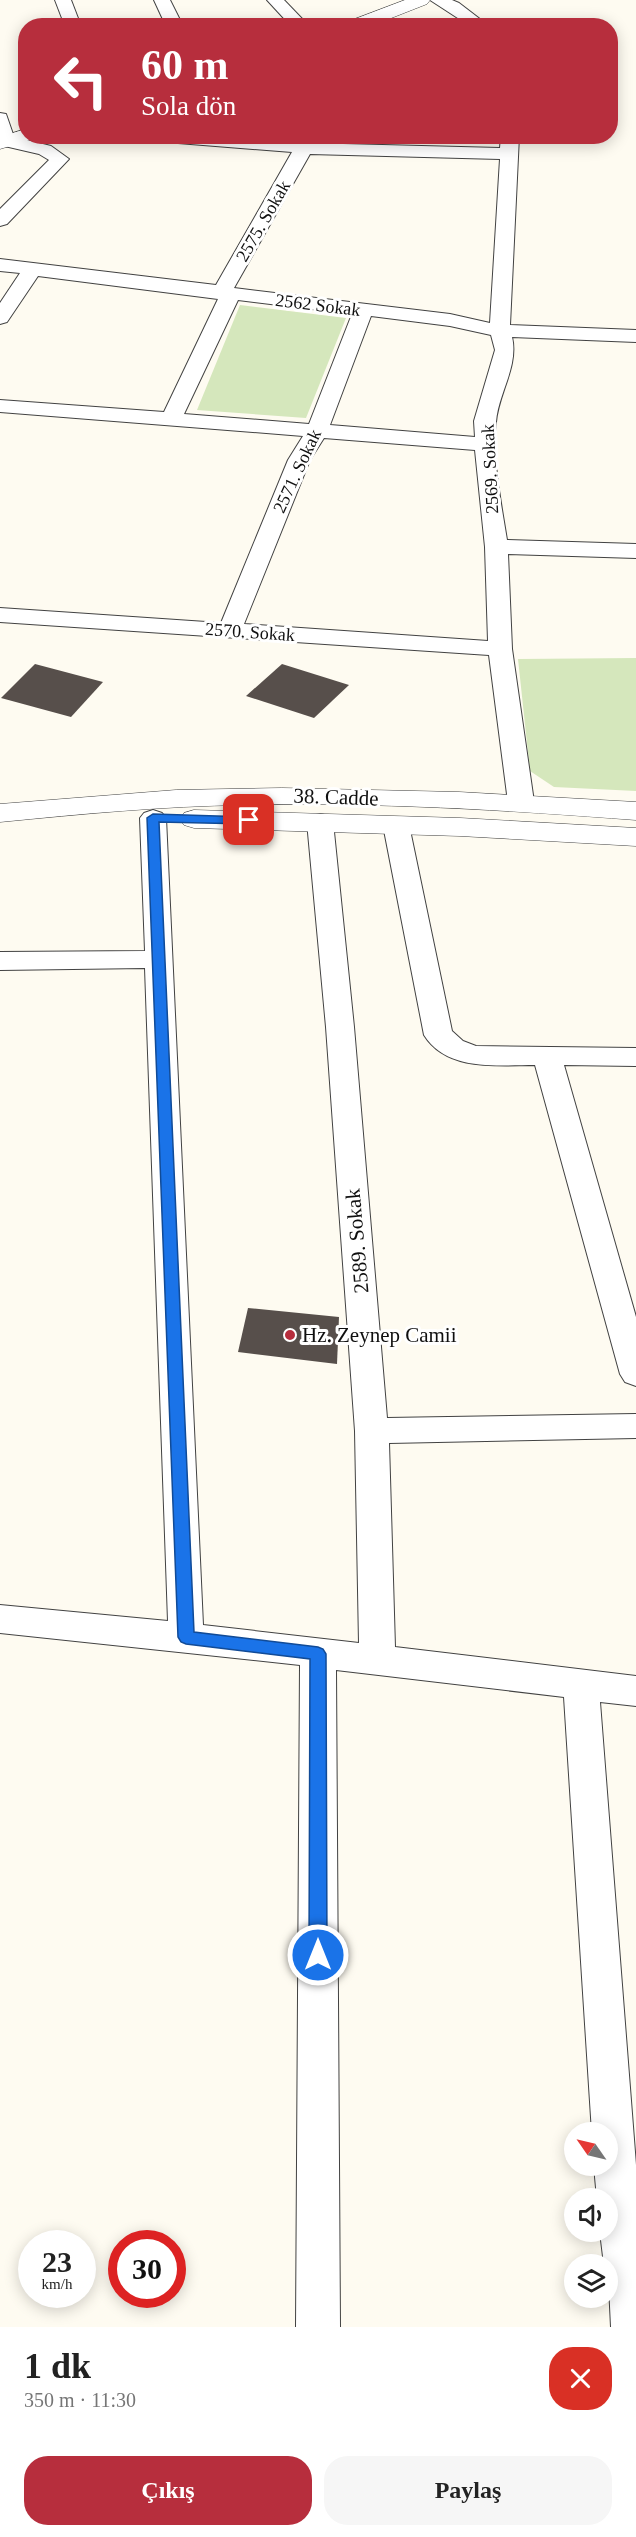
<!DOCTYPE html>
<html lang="tr">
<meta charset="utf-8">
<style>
body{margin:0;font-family:Georgia,serif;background:#f6f6f6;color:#222;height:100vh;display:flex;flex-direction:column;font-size:22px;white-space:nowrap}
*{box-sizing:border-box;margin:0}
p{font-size:20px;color:#767676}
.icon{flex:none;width:33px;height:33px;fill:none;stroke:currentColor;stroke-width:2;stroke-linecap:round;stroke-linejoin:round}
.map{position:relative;height:2327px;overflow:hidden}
.details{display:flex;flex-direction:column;background:#fff;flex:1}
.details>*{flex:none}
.hud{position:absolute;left:18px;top:18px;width:600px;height:126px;border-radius:24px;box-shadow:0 3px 15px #0003;background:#b72e3d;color:#fff;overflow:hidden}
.needle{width:39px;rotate:304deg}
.tools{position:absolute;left:564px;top:2122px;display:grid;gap:12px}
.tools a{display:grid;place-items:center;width:54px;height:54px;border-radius:50%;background:#fff;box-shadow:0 3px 15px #0003;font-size:30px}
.speed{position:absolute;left:18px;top:2230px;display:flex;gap:12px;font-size:30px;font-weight:700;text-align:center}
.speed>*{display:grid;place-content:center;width:78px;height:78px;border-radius:50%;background:#fff;box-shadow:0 3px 15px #0003;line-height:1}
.speed small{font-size:15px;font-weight:400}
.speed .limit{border:9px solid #d22;background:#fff;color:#111}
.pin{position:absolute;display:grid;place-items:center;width:51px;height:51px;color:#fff;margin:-26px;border-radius:12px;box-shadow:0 3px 9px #0006}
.me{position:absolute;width:66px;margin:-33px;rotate:0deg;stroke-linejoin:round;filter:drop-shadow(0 0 4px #0008)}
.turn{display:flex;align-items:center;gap:21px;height:126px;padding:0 24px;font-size:27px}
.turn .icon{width:78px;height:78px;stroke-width:2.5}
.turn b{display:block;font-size:42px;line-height:51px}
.round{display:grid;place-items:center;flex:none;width:63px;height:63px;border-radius:24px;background:#f6f6f6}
.headline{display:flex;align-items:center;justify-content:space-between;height:102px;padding:0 24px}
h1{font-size:36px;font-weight:800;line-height:45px}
.primary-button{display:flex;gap:12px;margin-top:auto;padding:12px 24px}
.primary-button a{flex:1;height:69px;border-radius:24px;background:#b72e3d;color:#fff;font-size:24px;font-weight:800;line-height:69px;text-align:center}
.primary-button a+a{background:#f6f6f6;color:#222}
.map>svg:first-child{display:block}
.green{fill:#d5e7bc}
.building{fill:#574f4b}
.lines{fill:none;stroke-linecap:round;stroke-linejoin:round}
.minor-casing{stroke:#424242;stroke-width:2}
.tertiary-casing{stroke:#424242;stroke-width:1}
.minor{fill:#fff;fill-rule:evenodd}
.tertiary{fill:#fff;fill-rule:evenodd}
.route{fill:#1a73e8;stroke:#114b97;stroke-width:1.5}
.poi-dot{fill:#b72e3d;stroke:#fff;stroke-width:2}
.labels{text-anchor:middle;stroke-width:6;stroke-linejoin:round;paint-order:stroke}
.far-street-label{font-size:18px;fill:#0f0f0f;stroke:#fff}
.street-label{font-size:21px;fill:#0f0f0f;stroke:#fff}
.poi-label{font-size:21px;fill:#0f0f0f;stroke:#fff;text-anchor:start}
</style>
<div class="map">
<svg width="636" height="2327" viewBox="0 0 636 2327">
<rect width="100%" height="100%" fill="#fefbf1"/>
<g class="green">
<polygon points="240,305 346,318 306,418 197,410"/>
<polygon points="636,658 636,791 554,787 530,771 518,659"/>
</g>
<g class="building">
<polygon points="35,664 103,682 71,717 1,698"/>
<polygon points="282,664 349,685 314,718 246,696"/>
<polygon points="248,1308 339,1317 337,1364 238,1352"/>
</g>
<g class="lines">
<g class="minor-casing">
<g id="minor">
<polygon points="55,0 71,0 81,26 65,26"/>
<polygon points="154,0 170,0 183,26 166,26"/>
<polygon points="267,0 284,0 309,26 291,26"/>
<polygon points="430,0 452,0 459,3 489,26 470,26"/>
<polygon points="0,113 6,114 14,137 51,146 69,159 7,224 0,226 0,209 49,160 39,154 0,145"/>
<path d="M144,136H227L304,143L500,148L501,136H519L510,325L636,330V342L512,337C519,366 498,394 496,422C492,460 501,502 507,540L636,544V558L508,554L512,649L534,802L530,807L521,810L512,807L508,802L489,655L0,622V608L221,623L288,460L303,436L0,412V400L164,412L218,299L38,276L7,322L0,324V303L20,273L0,271V259L216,285L292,152L153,141ZM310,154L500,159L490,323L450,314L234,288ZM238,300L352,314L309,424L184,414ZM371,316L450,326L491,335L495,350L474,421L475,437L330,425ZM324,438L475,450L485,547L488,641L244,624L310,460Z"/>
<polygon points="153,810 162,813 166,818 203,1625 359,1643 355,1431 326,1027 307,822 311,816 320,814 329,816 333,822 354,1027 387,1418 636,1414 636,1438 389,1443 395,1647 636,1676 636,1706 600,1702 636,2165 636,2327 611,2327 608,2265 604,2265 600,2232 608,2232 608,2199 597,2199 594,2166 608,2166 608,2133 592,2133 564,1697 336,1670 340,2327 296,2327 300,1665 0,1633 0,1605 168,1621 145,968 0,970 0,952 145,951 140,818 144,813"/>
<path d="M396,817L405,819L409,825L452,1031L463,1041L476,1046L636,1048V1066L564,1065L636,1317V1386L625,1382L620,1374L535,1065C498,1065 447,1072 424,1035L383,825L387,819Z"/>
</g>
</g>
<g class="tertiary-casing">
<g id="tertiary">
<polygon points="405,0 430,0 427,4 371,26 344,26 347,22"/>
<polygon points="26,129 26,136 35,136 33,139 0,149 0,137"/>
<path d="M282,788L459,792L636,802V820C506,810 375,802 245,805C163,806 82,814 0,822V804L176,790Z"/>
<polygon points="194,810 460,818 636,828 636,846 460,836 194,828 184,825 180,819 184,813"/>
</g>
</g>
<use href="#minor" class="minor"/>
<use href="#tertiary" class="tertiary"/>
</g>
<polygon class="route" points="153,814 249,817 254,820 249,824 159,822 194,1632 318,1647 323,1649 326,1654 327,1955 324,1961 318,1963 312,1961 309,1955 310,1659 186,1644 181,1642 178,1637 147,818"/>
<circle class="poi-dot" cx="290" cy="1335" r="6"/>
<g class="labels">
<g class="far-street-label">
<text transform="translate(263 221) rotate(-60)" y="6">2575. Sokak</text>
<text transform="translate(318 305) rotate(7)" y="6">2562 Sokak</text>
<text transform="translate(490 469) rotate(-93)" y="6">2569. Sokak</text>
<text transform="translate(297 471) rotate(-65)" y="6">2571. Sokak</text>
<text transform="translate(250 632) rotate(4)" y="6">2570. Sokak</text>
</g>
<g class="street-label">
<text transform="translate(336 797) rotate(2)" y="7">38. Cadde</text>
<text transform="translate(357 1241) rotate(-95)" y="7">2589. Sokak</text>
</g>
<g class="poi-label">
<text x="302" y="1342">Hz. Zeynep Camii</text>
</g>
</g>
</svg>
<div class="tools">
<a><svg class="needle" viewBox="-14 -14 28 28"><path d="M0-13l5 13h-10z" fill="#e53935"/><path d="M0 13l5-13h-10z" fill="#767676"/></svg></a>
<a><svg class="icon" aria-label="sound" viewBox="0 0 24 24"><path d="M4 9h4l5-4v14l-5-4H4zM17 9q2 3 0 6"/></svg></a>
<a><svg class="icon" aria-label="layers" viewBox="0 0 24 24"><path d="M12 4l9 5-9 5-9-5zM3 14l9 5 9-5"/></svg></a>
</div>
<div class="speed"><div>23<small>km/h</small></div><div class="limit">30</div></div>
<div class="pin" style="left:249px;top:820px;background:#d93025"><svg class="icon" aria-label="arrive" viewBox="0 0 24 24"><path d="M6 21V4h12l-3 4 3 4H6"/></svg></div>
<svg class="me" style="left:318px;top:1955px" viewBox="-20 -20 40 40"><circle r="17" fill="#1a73e8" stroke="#fff" stroke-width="3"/><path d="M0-11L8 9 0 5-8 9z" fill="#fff"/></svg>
<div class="hud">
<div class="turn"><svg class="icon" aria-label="left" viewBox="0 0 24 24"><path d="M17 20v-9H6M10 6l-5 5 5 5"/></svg><div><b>60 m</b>Sola dön</div></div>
</div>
</div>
<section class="details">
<div class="headline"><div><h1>1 dk</h1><p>350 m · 11:30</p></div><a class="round" style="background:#d93025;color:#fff"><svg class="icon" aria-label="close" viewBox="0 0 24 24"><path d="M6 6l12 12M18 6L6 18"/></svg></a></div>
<div class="primary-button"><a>Çıkış</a><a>Paylaş</a></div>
</section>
